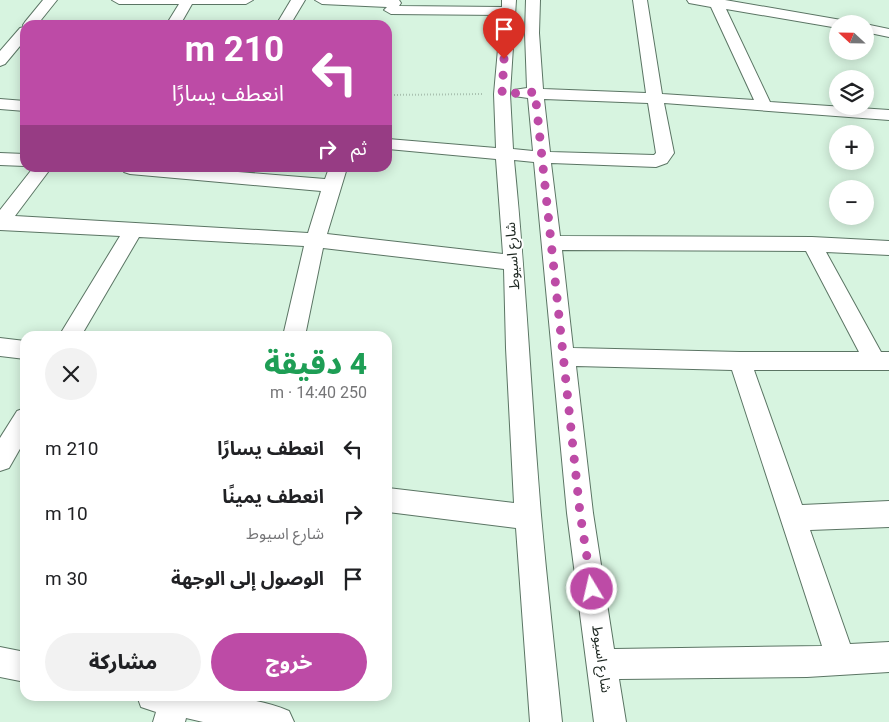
<!DOCTYPE html>
<html lang="ar">
<meta charset="utf-8">
<style>
body{margin:0;font-family:Roboto,"Noto Sans Arabic",sans-serif;background:#f2f2f2;color:#202124;direction:rtl;height:100vh;display:flex;flex-direction:column;font-size:19px;white-space:nowrap}
*{box-sizing:border-box;margin:0}
p{font-size:16px;color:#757577}
.icon{flex:none;width:28px;height:28px;fill:none;stroke:currentColor;stroke-width:2;stroke-linecap:round;stroke-linejoin:round}
.map{position:relative;flex:1;overflow:hidden;direction:ltr}
.drawer{position:absolute;left:20px;top:331px;width:372px;height:370px;display:flex;flex-direction:column;background:#fff;border-radius:15px;box-shadow:0 2px 12px #0003;direction:rtl}
.drawer>*{flex:none}
.top-card{position:absolute;left:20px;top:20px;width:372px;height:152px;border-radius:15px;box-shadow:0 2px 12px #0003;direction:rtl;background:#bd4ba6;color:#fff;overflow:hidden}
.needle{width:32px;rotate:292deg}
.tools{position:absolute;left:829px;top:15px;display:grid;gap:10px}
.tools a{display:grid;place-items:center;width:45px;height:45px;border-radius:50%;background:#fff;box-shadow:0 2px 12px #0003;font-size:25px}
.pin{position:absolute;display:grid;place-items:center;width:42px;height:42px;color:#fff;margin:-51px -21px;border-radius:50% 50% 50% 0;rotate:-45deg;box-shadow:0 0 5px #0007}
.pin .icon{rotate:45deg}
.me{position:absolute;width:55px;margin:-28px;rotate:351deg;stroke-linejoin:round;filter:drop-shadow(0 0 4px #0008)}
.turn{display:flex;align-items:center;gap:18px;height:105px;padding:0 25px;font-size:22px}
.turn .icon{width:65px;height:65px;stroke-width:2.5}
.turn b{display:block;font-size:35px;line-height:42px}
.then{display:flex;align-items:center;height:48px;padding:0 25px;background:#0003;gap:10px;font-size:19px}
.round{display:grid;place-items:center;flex:none;width:52px;height:52px;border-radius:26px;background:#f2f2f2}
.head{display:flex;align-items:center;justify-content:space-between;height:85px;padding:0 25px}
h1{font-size:30px;font-weight:800;line-height:38px;color:#1e9e55}
.button{display:flex;gap:10px;margin-top:auto;padding:10px 25px}
.button a{flex:1;height:58px;border-radius:30px;background:#bd4ba6;color:#fff;font-size:20px;font-weight:800;line-height:58px;text-align:center}
.button a+a{background:#f2f2f2;color:#202124}
ul{padding:0;list-style:none}
li{display:flex;align-items:center;gap:15px;height:65px;padding:0 25px}
li div{flex:1}
li b{display:block;font-size:19px}
li em{font-style:normal}
.map>svg:first-child{display:block}
.lines{fill:none;stroke-linecap:round;stroke-linejoin:round}
.minor-casing{stroke:#5b7564;stroke-width:2}
.path{stroke:#7a8e81;stroke-width:2;stroke-dasharray:0.5 2.5;stroke-linecap:butt}
.minor{fill:#fff;fill-rule:evenodd}
.route{stroke:#bd4ba6;stroke-width:9;stroke-dasharray:0 16.2}
.labels{text-anchor:middle;stroke-width:4;stroke-linejoin:round;paint-order:stroke}
.street-label{font-size:14px;fill:#1b251f;stroke:#fff}
</style>
<div class="map">
<svg width="889" height="722" viewBox="0 0 889 722">
<rect width="100%" height="100%" fill="#d7f4e0"/>
<g class="lines">
<g class="minor-casing">
<g id="minor">
<polygon points="43,0 57,0 37,25 25,25 25,40 5,64 0,66 0,51 20,28 24,27 23,25 25,22"/>
<polygon points="112,0 253,0 246,4 192,4 180,25 166,25 179,4 119,4"/>
<polygon points="291,0 305,0 290,25 276,25"/>
<path d="M315,0H399L401,3L399,6L502,7V0H516L510,94L513,149L533,151L528,98L514,96L512,93L514,90L527,88L525,33L526,0H540L539,33L543,89L646,93L633,0H647L662,94L754,100L711,7L689,3L687,0H725L847,21L849,24H838V28L726,9L770,102L889,110V120L664,103L674,153L667,163L656,167L551,163L560,236L812,237L889,241V255L826,252L881,352H889V370H754L802,505L889,501V527L810,530L850,644L889,642V672L807,677L619,679L626,722H594L567,513L534,162L514,160C526,278 531,397 541,515C547,584 555,653 562,722H530L516,528L388,512V488L514,503L506,348L504,269L323,248L305,336H283L304,246L139,237L81,336H59L120,236L0,230V210L33,168H51L15,216L308,233L321,191L130,174L124,172L121,168H190L325,179L329,168H347L327,234L503,254L496,159L388,149V139L496,148L494,94L501,15L391,14L384,10L387,7L322,4ZM544,99L648,103L656,153L654,155L550,152ZM562,250L806,251L859,352H740L573,348ZM576,366L732,370L822,646L614,649L593,513Z"/>
<polygon points="865,24 889,29 889,37 865,32"/>
<polygon points="0,99 25,101 25,111 0,109"/>
<polygon points="0,153 25,154 25,166 0,165"/>
<polygon points="0,338 25,341 25,359 0,356"/>
<polygon points="25,408 25,440 9,468 0,471 0,438 17,411"/>
<polygon points="0,647 25,652 25,682 0,677"/>
<path d="M137,696C187,696 241,691 289,711L294,722H203L186,718L185,722H153L156,712L141,707Z"/>
</g>
</g>
<polyline class="path" points="388,95 484,94"/>
<use href="#minor" class="minor"/>
</g>
<g class="lines">
<polyline class="route" points="504,59 502,94 535,92 580,513 592,589"/>
</g>
<g class="labels">
<g class="street-label">
<text transform="translate(512 256) rotate(-94)" y="5">شارع اسيوط</text>
<text transform="translate(602 659) rotate(82)" y="5">شارع اسيوط</text>
</g>
</g>
</svg>
<div class="tools">
<a><svg class="needle" viewBox="-14 -14 28 28"><path d="M0-13l5 13h-10z" fill="#e53935"/><path d="M0 13l5-13h-10z" fill="#757577"/></svg></a>
<a><svg class="icon" aria-label="layers" viewBox="0 0 24 24"><path d="M12 4l9 5-9 5-9-5zM3 14l9 5 9-5"/></svg></a>
<a>+</a>
<a>−</a>
</div>
<div class="pin" style="left:504px;top:59px;background:#d93025"><svg class="icon" aria-label="arrive" viewBox="0 0 24 24"><path d="M6 21V4h12l-3 4 3 4H6"/></svg></div>
<svg class="me" style="left:592px;top:589px" viewBox="-20 -20 40 40"><circle r="17" fill="#bd4ba6" stroke="#fff" stroke-width="3"/><path d="M0-11L8 9 0 5-8 9z" fill="#fff"/></svg>
<div class="top-card">
<div class="turn"><svg class="icon" aria-label="left" viewBox="0 0 24 24"><path d="M17 20v-9H6M10 6l-5 5 5 5"/></svg><div><b>210 m</b>انعطف يسارًا</div></div>
<div class="then">ثم<svg class="icon" aria-label="right" viewBox="0 0 24 24"><path d="M7 20v-9h11M14 6l5 5-5 5"/></svg></div>
</div>
<section class="drawer">
<div class="head"><div><h1>4 دقيقة</h1><p>250 m · 14:40</p></div><a class="round"><svg class="icon" aria-label="close" viewBox="0 0 24 24"><path d="M6 6l12 12M18 6L6 18"/></svg></a></div>
<ul>
<li><svg class="icon" aria-label="left" viewBox="0 0 24 24"><path d="M17 20v-9H6M10 6l-5 5 5 5"/></svg><div><b>انعطف يسارًا</b></div><em>210 m</em></li>
<li><svg class="icon" aria-label="right" viewBox="0 0 24 24"><path d="M7 20v-9h11M14 6l5 5-5 5"/></svg><div><b>انعطف يمينًا</b><p>شارع اسيوط</p></div><em>10 m</em></li>
<li><svg class="icon" aria-label="arrive" viewBox="0 0 24 24"><path d="M6 21V4h12l-3 4 3 4H6"/></svg><div><b>الوصول إلى الوجهة</b></div><em>30 m</em></li>
</ul>
<div class="button"><a>خروج</a><a>مشاركة</a></div>
</section>
</div>
